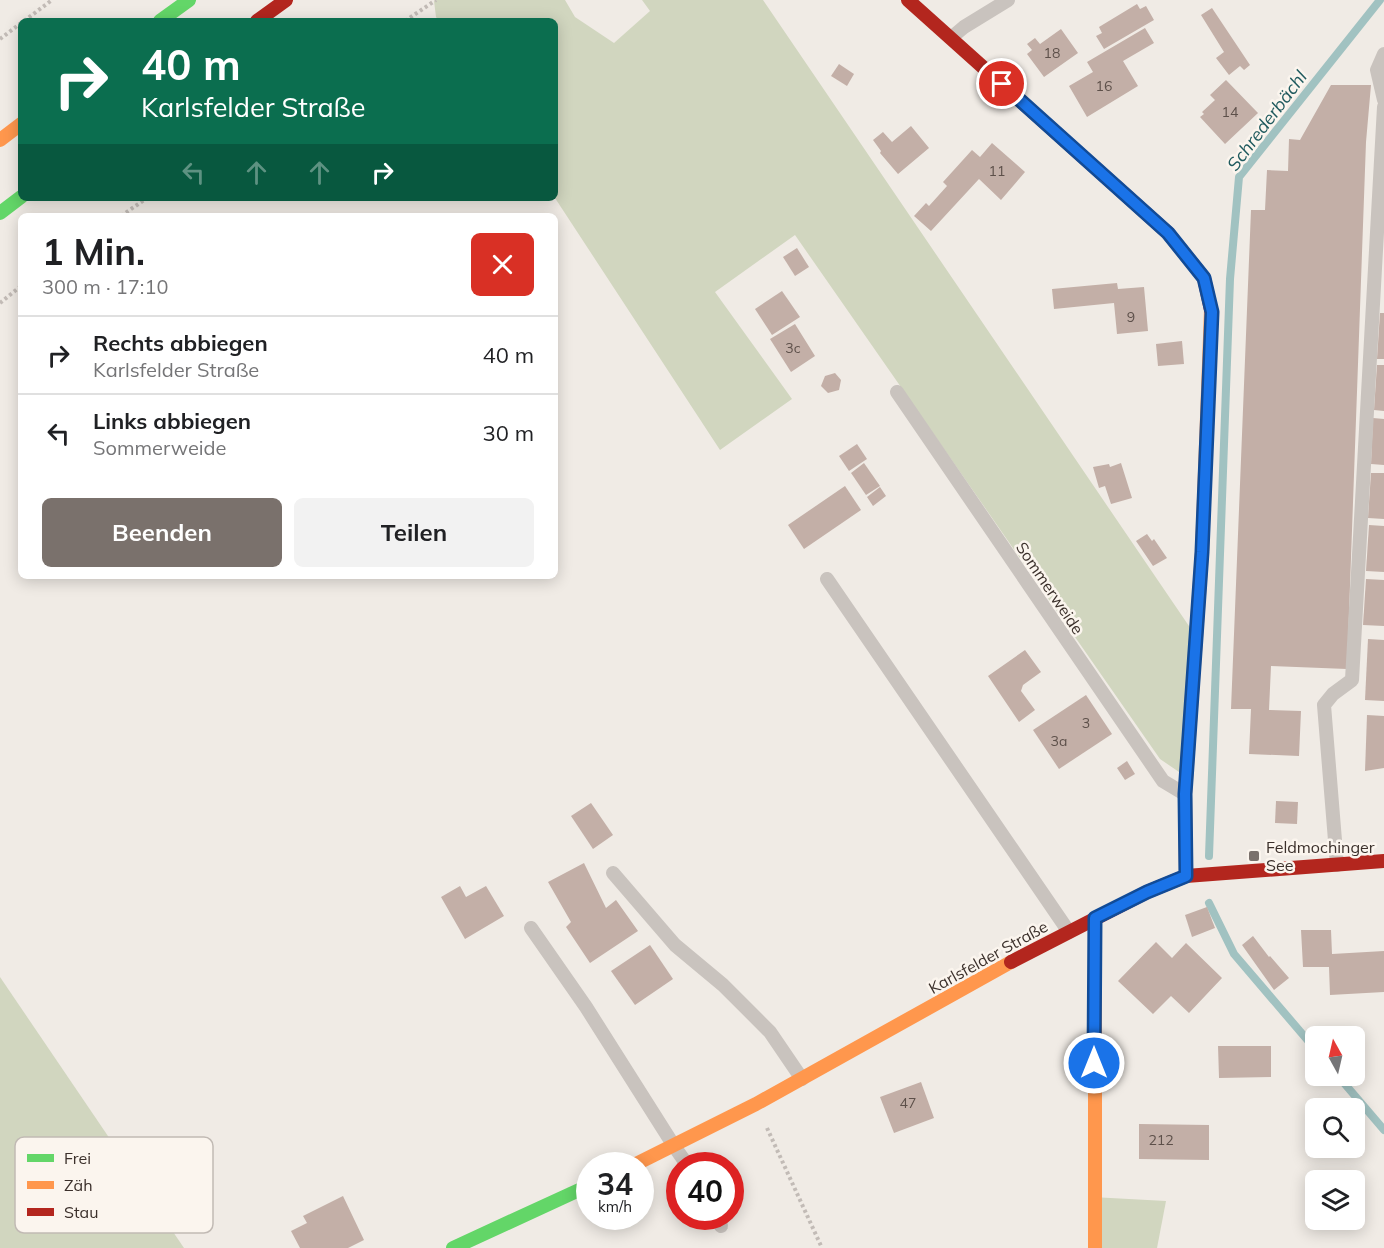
<!DOCTYPE html>
<html lang="de">
<meta charset="utf-8">
<style>
body{margin:0;font-family:Mulish,sans-serif;background:#f2f2f2;color:#202124;height:100vh;display:flex;flex-direction:column;font-size:22px;white-space:nowrap}
*{box-sizing:border-box;margin:0}
p{font-size:20px;color:#757577}
.icon{flex:none;width:33px;height:33px;fill:none;stroke:currentColor;stroke-width:2;stroke-linecap:round;stroke-linejoin:round}
.map{position:relative;flex:1;overflow:hidden}
.sheet{position:absolute;left:18px;top:213px;width:540px;height:366px;display:flex;flex-direction:column;background:#fff;border-radius:9px;box-shadow:0 3px 15px #0003}
.sheet>*{flex:none}
.guide{position:absolute;left:18px;top:18px;width:540px;height:183px;border-radius:9px;box-shadow:0 3px 15px #0003;background:#0b6e4f;color:#fff;overflow:hidden}
.needle{width:39px;rotate:352deg}
.buttons{position:absolute;left:1305px;top:1026px;display:grid;gap:12px}
.buttons a{display:grid;place-items:center;width:60px;height:60px;border-radius:9px;background:#fff;box-shadow:0 3px 15px #0003;font-size:30px}
.speed{position:absolute;left:576px;top:1152px;display:flex;gap:12px;font-size:30px;font-weight:700;text-align:center}
.speed>*{display:grid;place-content:center;width:78px;height:78px;border-radius:50%;background:#fff;box-shadow:0 3px 15px #0003;line-height:1}
.speed small{font-size:15px;font-weight:400}
.speed .limit{border:9px solid #d22;background:#fff;color:#111}
.pin{position:absolute;display:grid;place-items:center;width:51px;height:51px;color:#fff;margin:-26px;border:3px solid #fff;border-radius:50%;box-shadow:0 2px 6px #0007}
.me{position:absolute;width:66px;margin:-33px;rotate:0deg;stroke-linejoin:round;filter:drop-shadow(0 0 4px #0008)}
.turn{display:flex;align-items:center;gap:21px;height:126px;padding:0 24px;font-size:27px}
.turn .icon{width:78px;height:78px;stroke-width:2.5}
.turn b{display:block;font-size:42px;line-height:51px}
.lanes{display:flex;align-items:center;height:57px;padding:0 24px;background:#0003;justify-content:center;gap:30px;direction:ltr}
.lanes .off{opacity:.35}
.round{display:grid;place-items:center;flex:none;width:63px;height:63px;border-radius:9px;background:#f2f2f2}
.headline{display:flex;align-items:center;justify-content:space-between;height:102px;padding:0 24px}
h1{font-size:36px;font-weight:700;line-height:45px}
.cta{display:flex;gap:12px;margin-top:auto;padding:12px 24px}
.cta a{flex:1;height:69px;border-radius:9px;background:#7a716c;color:#fff;font-size:24px;font-weight:700;line-height:69px;text-align:center}
.cta a+a{background:#f2f2f2;color:#202124}
ul{padding:0;list-style:none}
li{display:flex;align-items:center;gap:18px;height:78px;padding:0 24px;border-top:2px solid #e0e0e0}
li div{flex:1}
li b{display:block;font-size:22px}
li em{font-style:normal}
.map>svg:first-child{display:block}
.green{fill:#d1d6bf}
.lines{fill:none;stroke-linecap:round;stroke-linejoin:round}
.stream{stroke:#a1c2c1;stroke-width:8}
.building{fill:#c3afa7}
.path{stroke:#c2bbb6;stroke-width:4;stroke-dasharray:3 3;stroke-linecap:butt}
.lane{stroke:#c9c3be;stroke-width:14}
.fast{stroke:#63d668;stroke-width:14}
.slow{stroke:#ff974d;stroke-width:14}
.jam{stroke:#b3261e;stroke-width:14}
.route-casing{stroke:#114b97;stroke-width:15}
.route{stroke:#1a73e8;stroke-width:10}
.poi-dot{fill:#7a716c;stroke:#fbf5ee;stroke-width:2}
.labels{text-anchor:middle;stroke-width:5;stroke-linejoin:round;paint-order:stroke}
.number-label{font-size:14px;fill:#5d504a}
.street-label{font-size:16px;fill:#3b302b;stroke:#fbf5ee}
.poi-label{font-size:16px;fill:#3b302b;stroke:#fbf5ee;text-anchor:start}
.water-label{font-size:18px;font-style:italic;fill:#1f5a5e;stroke:#fbf5ee}
.key{fill:#fbf5ee;stroke:#c1bab4;stroke-width:1.5}
.key-label{font-size:16px;fill:#3b302b}
</style>
<div class="map">
<svg width="1384" height="1248" viewBox="0 0 1384 1248">
<rect width="100%" height="100%" fill="#f0ebe5"/>
<g class="green">
<polygon points="436,0 565,0 575,17 614,43 650,11 642,0 763,0 1191,629 1182,774 1160,759 795,235 715,292 792,399 720,450 555,198 555,21 439,21 436,17 434,1"/>
<polygon points="0,977 184,1248 0,1248"/>
<polygon points="1092,1197 1166,1201 1157,1248 1093,1248"/>
</g>
<g class="lines">
<g class="stream">
<polyline points="1209,856 1230,279 1239,177 1380,0"/>
<polyline points="1209,903 1234,954 1316,1050"/>
<polyline points="1338,1076 1384,1130"/>
</g>
</g>
<g class="building">
<polygon points="1137,4 1140,9 1146,6 1154,20 1104,49 1096,36 1102,33 1099,27"/>
<polygon points="1212,8 1250,65 1244,70 1240,66 1229,75 1216,58 1224,52 1201,15"/>
<polygon points="1145,28 1154,43 1123,61 1138,86 1087,117 1069,86 1093,72 1087,62"/>
<polygon points="1061,29 1078,53 1044,77 1027,54 1032,50 1027,44 1035,38 1040,44"/>
<polygon points="839,64 854,74 847,86 831,76"/>
<polygon points="1226,80 1258,113 1225,144 1200,117 1204,114 1202,112 1215,100 1210,95"/>
<polygon points="1331,85 1371,85 1366,142 1347,669 1271,666 1269,710 1301,711 1299,756 1249,754 1251,709 1231,709 1251,210 1265,210 1267,170 1288,171 1289,139 1300,140"/>
<polygon points="911,126 929,148 898,174 880,153 881,151 873,140 883,132 892,142"/>
<polygon points="992,143 1025,172 1001,200 979,179 931,231 914,216 926,203 929,206 947,186 943,182 972,150 980,157"/>
<polygon points="797,248 809,267 795,276 783,257"/>
<polygon points="1117,283 1118,289 1144,287 1148,331 1117,334 1114,303 1054,309 1052,289"/>
<polygon points="782,291 800,317 772,335 755,309"/>
<polygon points="1380,313 1384,313 1384,359 1377,359"/>
<polygon points="795,324 815,356 791,372 770,339"/>
<polygon points="1182,341 1184,364 1158,366 1156,344"/>
<polygon points="1377,365 1384,365 1384,411 1374,410"/>
<polygon points="835,373 841,380 839,390 828,393 821,386 825,376"/>
<polygon points="1373,418 1384,419 1384,465 1371,464"/>
<polygon points="857,444 867,459 849,471 839,456"/>
<polygon points="864,463 880,486 866,495 851,473"/>
<polygon points="1121,463 1132,498 1111,504 1105,486 1099,488 1093,467 1109,464 1110,467"/>
<polygon points="1371,473 1384,473 1384,519 1368,518"/>
<polygon points="845,486 861,510 804,549 788,525"/>
<polygon points="880,487 886,496 873,506 867,497"/>
<polygon points="1369,525 1384,526 1384,572 1366,571"/>
<polygon points="1147,534 1152,541 1154,539 1167,558 1153,566 1136,541"/>
<polygon points="1366,579 1384,580 1384,626 1363,625"/>
<polygon points="1368,639 1384,640 1384,701 1365,700"/>
<polygon points="1025,650 1041,672 1023,685 1021,691 1035,710 1019,722 988,676"/>
<polygon points="1086,695 1112,734 1059,769 1033,730"/>
<polygon points="1367,715 1384,716 1384,768 1365,771"/>
<polygon points="1127,761 1135,774 1125,780 1117,768"/>
<polygon points="1276,801 1298,802 1297,824 1275,823"/>
<polygon points="591,803 613,835 593,849 571,816"/>
<polygon points="584,863 606,908 616,900 638,931 590,963 566,927 571,922 548,882"/>
<polygon points="460,886 466,897 486,886 504,916 465,939 441,897"/>
<polygon points="1207,907 1215,928 1192,937 1185,915"/>
<polygon points="1301,930 1331,930 1332,954 1384,951 1384,992 1330,995 1329,967 1303,967"/>
<polygon points="1253,936 1269,957 1270,956 1289,978 1274,990 1242,945"/>
<polygon points="1156,942 1172,958 1186,943 1222,978 1189,1013 1171,996 1153,1014 1118,981"/>
<polygon points="650,945 673,979 635,1005 611,971"/>
<polygon points="1218,1046 1271,1046 1271,1077 1219,1078"/>
<polygon points="921,1082 934,1118 894,1133 880,1097"/>
<polygon points="1139,1124 1209,1125 1209,1160 1139,1159"/>
<polygon points="343,1196 364,1240 348,1248 300,1248 291,1231 307,1223 303,1216"/>
</g>
<g class="lines">
<g class="path">
<polyline points="24,21 52,0"/>
<polyline points="405,21 436,0"/>
<polyline points="0,39 21,23"/>
<polyline points="121,216 147,198"/>
<polyline points="0,303 21,286"/>
<polyline points="767,1128 822,1248"/>
</g>
<g class="lane">
<polyline points="951,38 964,27 1008,0"/>
<polyline points="1384,54 1377,70 1384,100"/>
<polyline points="897,392 1163,781 1183,793"/>
<polyline points="827,579 1069,932"/>
<polyline points="1337,865 1324,705 1333,694 1352,680 1384,107"/>
<polyline points="613,873 675,945 723,985 770,1032 802,1079"/>
<polyline points="531,928 586,1007 674,1146 688,1166"/>
<polyline points="716,1216 721,1226"/>
</g>
<g class="fast">
<polyline points="160,21 189,0"/>
<polyline points="0,213 21,197"/>
<polyline points="453,1248 590,1185"/>
</g>
<g class="slow">
<polyline points="0,140 21,124"/>
<polyline points="1186,876 1185,794 1202,552 1211,310"/>
<polyline points="1095,918 1095,1248"/>
<polyline points="632,1166 756,1104 1011,962"/>
</g>
<g class="jam">
<polyline points="908,0 1168,233 1204,278 1211,310"/>
<polyline points="257,21 286,0"/>
<polyline points="1011,962 1147,892 1186,876 1384,861"/>
</g>
</g>
<g class="lines">
<g class="route-casing">
<polyline id="route" points="1002,84 1168,233 1204,278 1212,312 1202,552 1185,794 1186,876 1147,892 1095,918 1094,1063"/>
</g>
<use href="#route" class="route"/>
</g>
<rect class="poi-dot" x="1248" y="850" width="12" height="12" rx="3"/>
<g class="labels">
<g class="number-label">
<text x="1052" y="58">18</text>
<text x="1104" y="91">16</text>
<text x="1230" y="117">14</text>
<text x="997" y="176">11</text>
<text x="1131" y="322">9</text>
<text x="793" y="353">3c</text>
<text x="1086" y="728">3</text>
<text x="1059" y="746">3a</text>
<text x="908" y="1108">47</text>
<text x="1161" y="1145">212</text>
</g>
<g class="street-label">
<text transform="translate(1050 588) rotate(56)" y="6">Sommerweide</text>
<text transform="translate(988 957) rotate(-29)" y="6">Karlsfelder Straße</text>
</g>
<g class="poi-label">
<text x="1266" y="853">Feldmochinger<tspan x="1266" dy="18">See</tspan></text>
</g>
<g class="water-label">
<text transform="translate(1267 121) rotate(-53)" y="6">Schrederbächl</text>
</g>
</g>
<rect x="15" y="1137" width="198" height="96" rx="9" class="key"/>
<rect x="27" y="1154" width="27" height="8" fill="#63d668"/>
<rect x="27" y="1181" width="27" height="8" fill="#ff974d"/>
<rect x="27" y="1208" width="27" height="8" fill="#b3261e"/>
<g class="key-label">
<text x="64" y="1164">Frei</text>
<text x="64" y="1191">Zäh</text>
<text x="64" y="1218">Stau</text>
</g>
</svg>
<div class="buttons">
<a><svg class="needle" viewBox="-14 -14 28 28"><path d="M0-13l5 13h-10z" fill="#e53935"/><path d="M0 13l5-13h-10z" fill="#757577"/></svg></a>
<a><svg class="icon" aria-label="search" viewBox="0 0 24 24"><circle cx="10" cy="10" r="6"/><path d="M15 15l6 6"/></svg></a>
<a><svg class="icon" aria-label="layers" viewBox="0 0 24 24"><path d="M12 4l9 5-9 5-9-5zM3 14l9 5 9-5"/></svg></a>
</div>
<div class="speed"><div>34<small>km/h</small></div><div class="limit">40</div></div>
<div class="pin" style="left:1002px;top:84px;background:#d93025"><svg class="icon" aria-label="arrive" viewBox="0 0 24 24"><path d="M6 21V4h12l-3 4 3 4H6"/></svg></div>
<svg class="me" style="left:1094px;top:1063px" viewBox="-20 -20 40 40"><circle r="17" fill="#1a73e8" stroke="#fff" stroke-width="3"/><path d="M0-11L8 9 0 5-8 9z" fill="#fff"/></svg>
<div class="guide">
<div class="turn"><svg class="icon" aria-label="right" viewBox="0 0 24 24"><path d="M7 20v-9h11M14 6l5 5-5 5"/></svg><div><b>40 m</b>Karlsfelder Straße</div></div>
<div class="lanes"><svg class="icon off" aria-label="left" viewBox="0 0 24 24"><path d="M17 20v-9H6M10 6l-5 5 5 5"/></svg><svg class="icon off" aria-label="ahead" viewBox="0 0 24 24"><path d="M12 20V5M6 11l6-6 6 6"/></svg><svg class="icon off" aria-label="ahead" viewBox="0 0 24 24"><path d="M12 20V5M6 11l6-6 6 6"/></svg><svg class="icon" aria-label="right" viewBox="0 0 24 24"><path d="M7 20v-9h11M14 6l5 5-5 5"/></svg></div>
</div>
<section class="sheet">
<div class="headline"><div><h1>1 Min.</h1><p>300 m · 17:10</p></div><a class="round" style="background:#d93025;color:#fff"><svg class="icon" aria-label="close" viewBox="0 0 24 24"><path d="M6 6l12 12M18 6L6 18"/></svg></a></div>
<ul>
<li><svg class="icon" aria-label="right" viewBox="0 0 24 24"><path d="M7 20v-9h11M14 6l5 5-5 5"/></svg><div><b>Rechts abbiegen</b><p>Karlsfelder Straße</p></div><em>40 m</em></li>
<li><svg class="icon" aria-label="left" viewBox="0 0 24 24"><path d="M17 20v-9H6M10 6l-5 5 5 5"/></svg><div><b>Links abbiegen</b><p>Sommerweide</p></div><em>30 m</em></li>
</ul>
<div class="cta"><a>Beenden</a><a>Teilen</a></div>
</section>
</div>
